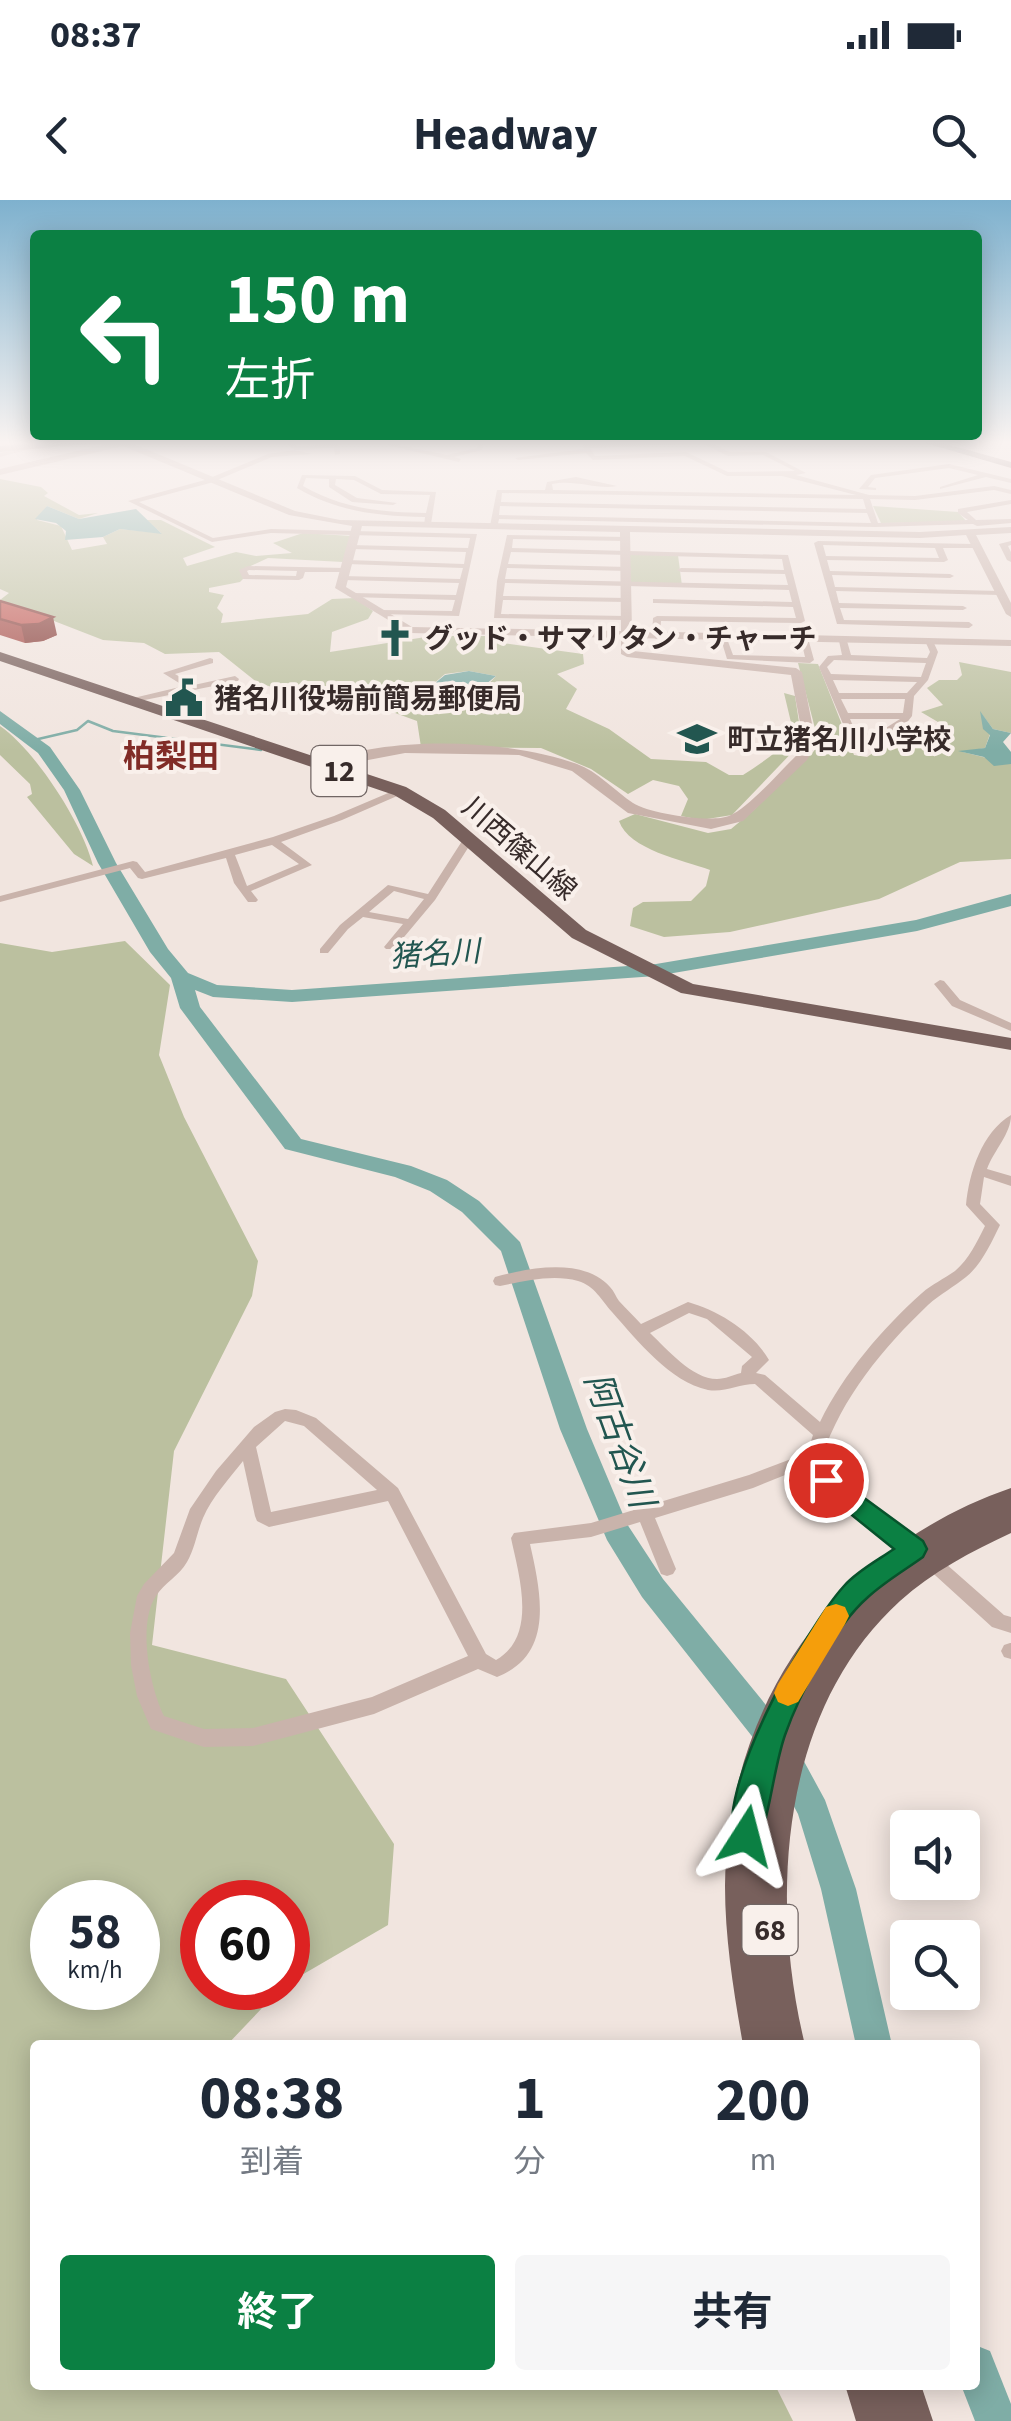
<!DOCTYPE html>
<html lang="ja">
<meta charset="utf-8">
<style>
body{margin:0;font-family:"Source Sans 3","Noto Sans JP",sans-serif;background:#f6f6f7;color:#1f2937;height:100vh;display:flex;flex-direction:column;font-size:38px;white-space:nowrap}
*{box-sizing:border-box;margin:0}
p{font-size:32px;color:#747a83}
.icon{flex:none;width:55px;height:55px;fill:none;stroke:currentColor;stroke-width:2;stroke-linecap:round;stroke-linejoin:round}
.map{position:relative;flex:1;overflow:hidden}
.details{position:absolute;left:30px;top:1840px;width:950px;height:350px;display:flex;flex-direction:column;background:#fff;border-radius:10px;box-shadow:0 5px 25px #0003}
.details>*{flex:none}
.banner{position:absolute;left:30px;top:30px;width:952px;height:210px;border-radius:10px;box-shadow:0 5px 25px #0003;background:#0b8043;color:#fff;overflow:hidden}
.controls{position:absolute;left:890px;top:1610px;display:grid;gap:20px}
.controls a{display:grid;place-items:center;width:90px;height:90px;border-radius:10px;background:#fff;box-shadow:0 5px 25px #0003;font-size:50px}
.speed{position:absolute;left:30px;top:1680px;display:flex;gap:20px;font-size:50px;font-weight:700;text-align:center}
.speed>*{display:grid;place-content:center;width:130px;height:130px;border-radius:50%;background:#fff;box-shadow:0 5px 25px #0003;line-height:1}
.speed small{font-size:25px;font-weight:400}
.speed .limit{border:15px solid #d22;background:#fff;color:#111}
.pin{position:absolute;display:grid;place-items:center;width:85px;height:85px;color:#fff;margin:-42px;border:5px solid #fff;border-radius:50%;box-shadow:0 2px 10px #0007}
.me{position:absolute;width:110px;margin:-55px;rotate:9deg;stroke-linejoin:round;filter:drop-shadow(0 0 8px #0008)}
.turn{display:flex;align-items:center;gap:35px;height:210px;padding:0 30px;font-size:45px}
.turn .icon{width:130px;height:130px;stroke-width:2.5}
.turn b{display:block;font-size:70px;line-height:85px}
.eta{display:flex;justify-content:space-evenly;align-items:center;height:170px;text-align:center}
.eta b{font-size:60px;font-weight:700;line-height:70px}
.action{display:flex;gap:20px;margin-top:auto;padding:20px 30px}
.action a{flex:1;height:115px;border-radius:10px;background:#0b8043;color:#fff;font-size:40px;font-weight:700;line-height:115px;text-align:center}
.action a+a{background:#f6f6f7;color:#1f2937}
.status{display:flex;justify-content:space-between;align-items:center;height:70px;padding:0 50px;background:#fff;direction:ltr}
.status svg{height:28px;fill:currentColor}
header{display:flex;justify-content:space-between;align-items:center;height:130px;padding:0 30px;background:#fff;font-size:45px;font-weight:700}
.map>svg:first-child{display:block}
.green{fill:#bbc09f;fill-rule:evenodd}
.water{fill:#7fada6}
.lines{fill:none;stroke-linecap:round;stroke-linejoin:round}
.stream{stroke:#7fada6;stroke-width:2.5}
.river{fill:#7fada6;fill-rule:evenodd}
.minor{fill:#c9b3ab;fill-rule:evenodd}
.tertiary{fill:#c9b3ab;fill-rule:evenodd}
.secondary{fill:#9c827c;fill-rule:evenodd}
.primary{fill:#78605c;fill-rule:evenodd}
.wall{fill:#a44944}
.shaded-wall{fill:#863c37}
.building{fill:#bf554f;stroke:#863c37;stroke-width:2.5}
.route{fill:#0b8043;stroke:#07532c;stroke-width:2.5}
.slow{fill:#f59e0b}
.labels{text-anchor:middle;stroke-width:8;stroke-linejoin:round;paint-order:stroke}
.far-poi-label{font-size:28px;font-weight:bold;fill:#372b2a;stroke:#f9f0eb;text-anchor:start}
.far-street-label{font-size:28px;fill:#372b2a;stroke:#f9f0eb}
.shield{fill:#f9f0eb;stroke:#716664;stroke-width:2.5}
.shield-label{font-size:30px;font-weight:bold;fill:#372b2a}
.far-water-label{font-size:30px;font-style:italic;fill:#225650;stroke:#f9f0eb}
.far-quarter-label{font-size:32px;font-weight:bold;fill:#812c27;stroke:#f9f0eb}
.water-label{font-size:35px;font-style:italic;fill:#225650;stroke:#f9f0eb}
</style>
<div class="status"><b>08:37</b><svg viewBox="0 0 49 12"><path d="M0 12V9h3v3zM5 12V6h3v6zM10 12V3h3v9zM15 12V0h3v12zM26 1h20v11H26zM47 4h2v5h-2z"/></svg></div>
<header><svg class="icon" aria-label="back" viewBox="0 0 24 24"><path d="M15 5l-7 7 7 7"/></svg>Headway<svg class="icon" aria-label="search" viewBox="0 0 24 24"><circle cx="10" cy="10" r="6"/><path d="M15 15l6 6"/></svg></header>
<div class="map">
<svg width="1011" height="2221" viewBox="0 0 1011 2221">
<rect width="100%" height="100%" fill="#f1e5df"/>
<g class="green">
<path d="M0,279L41,287L48,293L44,296L79,315L98,313L79,319L47,306L37,320L61,326L72,350L107,344L103,337L120,329L161,333L147,320H161L215,347L183,358L187,366L236,352L256,356L292,353L273,343L303,333L352,336L343,362L268,358L240,371L244,378L240,382L209,388V392L224,395L217,408L223,414L221,423L308,414L332,399L355,398L373,411L368,419L332,432L330,452L432,436H501L502,443L583,454L584,464L557,474L577,489L566,509L609,529L651,559L706,562L729,575H743C760,564 777,553 794,535L784,493L795,496L802,542L732,615L701,620L681,616L688,599L679,586L653,580L628,594L591,569L541,548L421,547L417,521L387,510H354L258,483L219,452L165,454L144,443L103,440L0,400L9,393L0,389ZM469,471L496,476C474,500 449,519 416,514L415,509L424,503L418,497L445,474Z"/>
<polygon points="873,306 958,312 967,322 881,323"/>
<polygon points="627,353 678,355 682,386 626,385"/>
<path d="M959,462L1011,472V533L993,529L981,513L990,534L985,548L963,552L1011,564V659L960,662L879,699L730,732L664,737L630,726L633,708L643,702L691,701L706,686L710,670C683,660 629,650 619,621L635,614L708,633L731,629L755,609L814,551L817,536L798,463L818,464L854,555L867,557L912,526L939,528L938,522L921,512L943,505L927,488L939,480H957L962,475Z"/>
<path d="M0,526C35,550 83,624 93,666L74,654L27,597L32,594L30,584L0,555Z"/>
<path d="M125,741L170,785L159,855L184,917L258,1061L252,1096L174,1251L152,1445L286,1479L394,1644L388,1725L288,1783V1702H202V1788H281L227,1845H35V2185H775L793,2221H0V743L52,752ZM52,1702H138V1788H52Z"/>
</g>
<g class="water">
<polygon points="47,306 79,319 136,309 162,334 120,329 103,337 65,340 66,331 56,323 35,319"/>
<polygon points="469,471 496,476 454,510 418,497 445,475"/>
<polygon points="980,511 993,529 1011,533 1003,542 1011,552 1011,564 994,566 984,557 958,551 985,548 990,535 983,529"/>
</g>
<g class="lines">
<polyline class="stream" points="34,540 77,530 88,521 113,531 261,550"/>
<g class="river">
<polygon points="0,511 50,547 80,590 116,663 168,749 188,773 217,785 292,790 656,764 916,720 1011,694 1011,706 917,731 656,776 292,802 213,797 195,790 200,807 301,939 411,966 447,980 479,1001 520,1042 587,1229 627,1324 663,1379 788,1532 825,1600 856,1689 892,1845 856,1845 821,1689 798,1614 766,1554 642,1397 607,1340 560,1229 501,1051 462,1012 430,991 395,977 285,949 180,808 171,778 150,752 98,663 64,590 38,553 0,524"/>
<polygon points="975,2145 990,2151 1011,2204 1011,2221 975,2221 961,2185 975,2185"/>
</g>
<g class="minor">
<polygon points="282,240 289,240 297,246 337,244 340,246 340,254 335,255 334,248 295,250"/>
<polygon points="336,240 372,240 338,243"/>
<polygon points="400,240 410,240 398,245 447,255 477,248 479,240 485,240 482,250 454,257 461,259 459,262 387,245"/>
<path d="M706,240L729,252H766L806,273L796,275L869,295L915,296L994,286L1011,290V294L994,290L915,300L870,299L878,323L968,320L958,313V309L1011,300V304L967,312L976,320L1011,319V323L977,326L973,324L875,327L499,319L497,328L490,326L497,290H545L547,282L576,277L617,286C597,290 575,279 552,284L553,290L856,295L782,276H727L685,256L593,260L586,253L518,260L515,258L584,249L582,246L585,244ZM702,243L728,256L763,255L795,271L728,272L686,252L595,256L590,248ZM502,293L863,299L866,309L501,302ZM500,306L867,313L871,323L499,315Z"/>
<polygon points="24,247 26,250 0,257 0,253"/>
<polygon points="294,250 312,254 272,257 210,283 139,302 213,338 271,329 477,334 459,416 380,414 376,412 380,410 452,411 455,400 351,397 347,395 351,393 456,395 459,383 343,380 339,378 343,376 460,379 463,368 347,364 343,362 347,360 464,364 466,352 351,349 347,347 351,345 468,348 470,338 271,333 212,342 128,301 205,280 268,254"/>
<polygon points="949,264 1011,279 1011,283 986,277 940,289 940,287 978,275 949,268 875,278 868,287 876,288 876,290 859,289 871,275"/>
<path d="M302,275L355,276L382,290L436,292L431,324L424,326L425,317C378,316 338,312 297,288ZM306,278L329,279V287L352,302L393,305L397,303L357,298L335,285L336,279L354,280L381,294L430,295L426,313C381,312 343,309 303,286Z"/>
<path d="M507,335L626,337L630,339L626,341L513,339L512,348L788,355L805,421L801,423L661,421L660,436L656,439L652,436L653,418L657,416L796,418L793,407L656,403H653V399L792,402L789,390L505,383L503,396L627,398L631,400L627,402L503,400L501,414L626,416L630,418L626,420L494,418L497,381ZM511,352L782,359L784,370L681,368L677,370L681,372L785,374L788,385L505,379L507,368L628,371L632,369L628,367L508,364Z"/>
<path d="M818,341L974,344L978,346L974,348H943L948,360L944,362L827,360L830,371L950,374L954,376L950,378L832,375L835,387L1000,391L1004,393L1000,395L836,391L839,403L963,406L967,408L963,410L840,408L844,420L969,422L973,425L969,428L837,424L814,343ZM823,345L935,348L939,358L826,356Z"/>
<polygon points="1011,341 1011,345 1008,346 1011,352 1011,362 1007,360 999,344"/>
<path d="M248,366L345,368L349,370L345,372H305L303,378L299,380L243,379L239,370ZM247,371L249,370L297,371L296,376L249,375Z"/>
<polygon points="720,436 726,436 733,455 805,457 801,440 808,438 814,460 810,463 727,459"/>
<path d="M843,438L847,441L851,455L927,458L930,452L926,443L930,440L933,441L938,452L928,480L914,496L912,516L905,525L888,535L874,539L854,541L849,538L819,467L828,456L842,455L839,441ZM834,460L926,463L921,477L831,474L827,467ZM833,480L917,482L907,493H839ZM841,499H905L903,513H848ZM850,519H900L881,531L857,535Z"/>
<polygon points="210,458 213,459 213,463 175,474 194,485 235,476 239,479 238,481 130,503 125,500 184,486 163,473"/>
<path d="M400,588L405,591L404,593L342,620L281,642L312,665L251,691L258,700L256,702H248L234,683L226,658L142,679L138,678L130,668L0,702V696L133,661L137,662L145,672L273,637L334,616ZM272,645L299,664L247,686L235,655Z"/>
<path d="M464,638L473,640L435,700L394,749H386L384,747L403,724L363,717L348,729L328,753H320V749L340,725L388,685L428,694ZM394,691L424,699L408,719L369,712Z"/>
<polygon points="940,780 944,781 960,800 1011,823 1011,831 952,806 934,784"/>
<path d="M1011,915C1011,934 994,950 987,969L1011,976V986L984,977L980,1004L1000,1025C991,1043 982,1064 966,1077C954,1087 940,1094 928,1105C883,1148 842,1197 822,1257L832,1275L937,1356L1004,1415L1011,1417V1433L992,1427L925,1366L820,1285L810,1265L753,1288L655,1318L676,1369L673,1374L667,1376L661,1374L640,1322L591,1337L530,1344C541,1393 555,1454 497,1477L478,1469L374,1514L253,1546L204,1547L151,1529L137,1496L131,1465L130,1433L137,1396L144,1384L174,1353L190,1309L216,1271L254,1227L275,1212L285,1209L296,1210L316,1218L398,1288L486,1454L496,1460C538,1436 519,1376 511,1338L514,1333L591,1323L749,1275L807,1253L813,1235L755,1184C739,1184 724,1193 708,1190C670,1182 637,1140 612,1112C601,1100 595,1086 578,1081C553,1074 525,1081 500,1086L495,1085L493,1081L495,1077C528,1068 584,1057 610,1087C614,1091 616,1097 619,1101C626,1109 634,1116 641,1124L688,1102C719,1111 752,1131 769,1160L756,1173L765,1175L820,1222C844,1173 882,1129 922,1093C932,1084 944,1079 955,1071C969,1059 977,1042 985,1026L966,1005C969,973 982,932 1011,915ZM689,1113L707,1119L752,1157L742,1166L741,1173C733,1175 725,1179 717,1179C692,1179 667,1149 650,1133ZM285,1221L304,1226L377,1290L271,1312L256,1247ZM243,1261L255,1316L257,1321L269,1327L388,1301L468,1456L372,1497L253,1528L204,1529L164,1516C150,1488 137,1424 156,1396C164,1383 179,1376 187,1362C195,1348 197,1332 203,1318C212,1297 229,1279 243,1261Z"/>
<polygon points="1010,1443 1011,1443 1011,1459 1004,1457 1001,1451 1004,1445"/>
</g>
<path class="tertiary" d="M124,240L295,311L340,320L920,332L1011,327V333L976,335L1011,403V417L1006,414L966,335L920,338L630,332L632,431L1011,440V446L632,438L633,451L796,468L802,472L816,544L807,560L743,621L711,629L628,613L572,571L519,555L405,553L321,569V563C388,535 509,539 577,564C597,571 615,591 633,603C650,614 711,623 729,616C749,608 780,571 797,555L804,544L791,475L627,457L621,454V438L410,433L335,388L352,326L289,315L123,246L0,275V269ZM362,326L620,332L621,431L412,427L346,387Z"/>
<polygon class="secondary" points="86,240 130,240 0,252 0,246"/>
<g class="primary">
<polygon points="915,240 932,240 1011,262 1011,268"/>
<polygon points="0,452 406,587 445,610 586,730 693,784 1011,838 1011,850 681,793 572,738 433,618 394,595 0,461"/>
<path d="M1011,1288V1333C972,1351 932,1372 900,1401C780,1510 769,1698 805,1845H743C734,1793 725,1740 725,1686C727,1502 837,1348 1011,1288Z"/>
<polygon points="845,2185 921,2185 933,2221 856,2221"/>
</g>
</g>
<polygon class="wall" points="0,401 57,435 43,441 25,443 0,435"/>
<polygon class="shaded-wall" points="53,417 57,435 43,441 25,443 21,425"/>
<polygon class="building" points="0,401 53,417 39,424 21,425 0,419"/>
<linearGradient id="sky" x2="0" y2="1"><stop stop-color="#7eb1ce"/><stop offset="0.44" stop-color="#f9f3f1"/><stop offset="1" stop-color="#f9f3f1" stop-opacity="0"/></linearGradient>
<rect width="1011" height="551" fill="url(#sky)"/>
<path class="route" d="M826,1270L923,1341L927,1349L923,1357C905,1370 884,1382 867,1398C835,1426 799,1495 785,1535C773,1570 770,1616 757,1647L746,1651L735,1647C713,1592 806,1428 844,1386C857,1371 878,1360 894,1349L817,1287L813,1280L817,1273Z"/>
<polygon class="slow" points="836,1404 845,1407 849,1416 845,1424 798,1502 788,1506 778,1502 774,1493 778,1484 826,1407"/>
<defs>
<g id="church-bare" transform="scale(3)"><path d="M-1.2-6h2.4v3.5h3.3v2.4h-3.3V6h-2.4V-.1h-3.3v-2.4h3.3Z" fill="#225650" stroke="#f9f0eb" stroke-width="2.5" paint-order="stroke"/></g>
<g id="civic-bare" transform="scale(3)"><path d="M-.6-6.5H3V-4.5H.6V-3L4-1V1h2V6H-6V1h2V-1L-.6-3ZM-1.2 2.5V6h2.4V2.5Z" fill="#225650" stroke="#f9f0eb" stroke-width="2.5" paint-order="stroke"/></g>
<g id="school-bare" transform="scale(3)"><path d="M0-5L7-2L0 1L-7-2ZM-4 1L0 2.5L4 1V4Q0 6-4 4Z" fill="#225650" stroke="#f9f0eb" stroke-width="2.5" paint-order="stroke"/></g>
</defs>
<g fill-rule="evenodd">
<use href="#church-bare" x="395" y="438"/>
<use href="#civic-bare" x="184" y="498"/>
<use href="#school-bare" x="697" y="539"/>
</g>
<g class="labels">
<g class="far-poi-label">
<text x="425" y="448">グッド・サマリタン・チャーチ</text>
<text x="214" y="508">猪名川役場前簡易郵便局</text>
<text x="727" y="549">町立猪名川小学校</text>
</g>
<g class="far-street-label">
<text transform="translate(520 648) rotate(41)" y="10">川西篠山線</text>
</g>
<g class="shield">
<rect x="311.5" y="546" width="55" height="50" rx="8"/>
<rect x="742.5" y="1705" width="55" height="50" rx="8"/>
</g>
<g class="shield-label">
<text x="339" y="581">12</text>
<text x="770" y="1740">68</text>
</g>
<g class="far-water-label">
<text transform="translate(435 754) rotate(-4)" y="10">猪名川</text>
</g>
<g class="far-quarter-label">
<text x="171" y="567">柏梨田</text>
</g>
<g class="water-label">
<text transform="translate(620 1240) rotate(70)" y="12">阿古谷川</text>
</g>
</g>
</svg>
<div class="controls">
<a><svg class="icon" aria-label="sound" viewBox="0 0 24 24"><path d="M4 9h4l5-4v14l-5-4H4zM17 9q2 3 0 6"/></svg></a>
<a><svg class="icon" aria-label="search" viewBox="0 0 24 24"><circle cx="10" cy="10" r="6"/><path d="M15 15l6 6"/></svg></a>
</div>
<div class="speed"><div>58<small>km/h</small></div><div class="limit">60</div></div>
<div class="pin" style="left:826px;top:1280px;background:#d93025"><svg class="icon" aria-label="arrive" viewBox="0 0 24 24"><path d="M6 21V4h12l-3 4 3 4H6"/></svg></div>
<svg class="me" style="left:746px;top:1636px" viewBox="-20 -20 40 40"><path d="M0-17L14 15 0 8-14 15z" fill="#0b8043" stroke="#fff" stroke-width="4"/></svg>
<div class="banner">
<div class="turn"><svg class="icon" aria-label="left" viewBox="0 0 24 24"><path d="M17 20v-9H6M10 6l-5 5 5 5"/></svg><div><b>150 m</b>左折</div></div>
</div>
<section class="details">
<div class="eta">
<div><b>08:38</b><p>到着</p></div>
<div><b>1</b><p>分</p></div>
<div><b>200</b><p>m</p></div>
</div>
<div class="action"><a>終了</a><a>共有</a></div>
</section>
</div>
